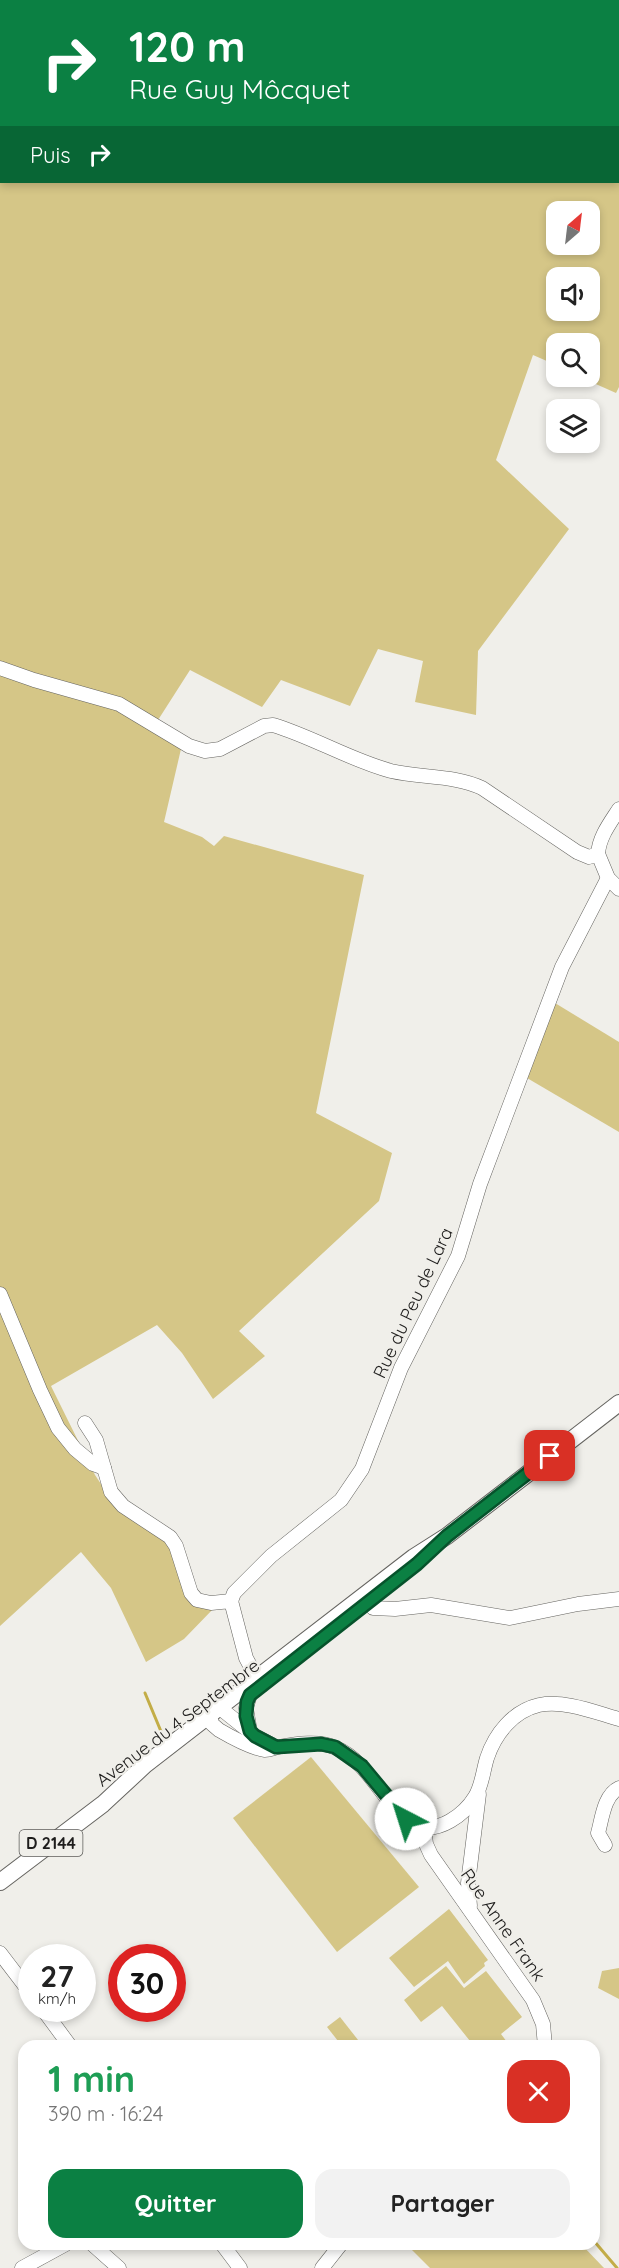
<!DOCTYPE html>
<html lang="fr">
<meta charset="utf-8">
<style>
body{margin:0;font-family:Quicksand,sans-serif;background:#f2f2f2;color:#222;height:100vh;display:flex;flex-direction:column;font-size:22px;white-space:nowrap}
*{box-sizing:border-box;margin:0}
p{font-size:20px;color:#767676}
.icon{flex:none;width:33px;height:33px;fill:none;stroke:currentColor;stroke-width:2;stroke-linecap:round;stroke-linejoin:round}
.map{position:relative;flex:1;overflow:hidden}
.side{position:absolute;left:18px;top:2040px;width:582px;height:210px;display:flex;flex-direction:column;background:#fff;border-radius:18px;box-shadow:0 3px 9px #0003}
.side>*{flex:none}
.hud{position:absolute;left:0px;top:0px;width:620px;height:183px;box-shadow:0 3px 9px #0003;background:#0b8043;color:#fff;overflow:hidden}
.needle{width:39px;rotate:28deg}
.buttons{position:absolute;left:546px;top:201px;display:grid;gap:12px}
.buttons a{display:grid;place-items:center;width:54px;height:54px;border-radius:12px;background:#fff;box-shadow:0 3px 9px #0003;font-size:30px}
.speed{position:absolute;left:18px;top:1944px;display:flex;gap:12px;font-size:30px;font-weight:700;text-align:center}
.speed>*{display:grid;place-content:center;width:78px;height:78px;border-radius:50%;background:#fff;box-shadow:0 3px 9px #0003;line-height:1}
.speed small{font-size:15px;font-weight:400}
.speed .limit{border:9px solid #d22;background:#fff;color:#111}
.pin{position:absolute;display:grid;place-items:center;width:51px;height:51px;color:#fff;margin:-26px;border-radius:12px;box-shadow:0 3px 9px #0006}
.me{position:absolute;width:66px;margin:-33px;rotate:320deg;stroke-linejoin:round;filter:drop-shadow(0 0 4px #0008)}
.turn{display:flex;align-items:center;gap:21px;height:126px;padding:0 30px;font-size:27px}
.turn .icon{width:78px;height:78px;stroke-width:2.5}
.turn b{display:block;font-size:42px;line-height:51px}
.then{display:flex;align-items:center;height:57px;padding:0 30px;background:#0003;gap:12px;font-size:22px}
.round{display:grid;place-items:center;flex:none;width:63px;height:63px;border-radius:18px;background:#f2f2f2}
.summary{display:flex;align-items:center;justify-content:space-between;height:102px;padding:0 30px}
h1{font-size:36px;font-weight:700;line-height:45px;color:#1e9e55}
.button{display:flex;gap:12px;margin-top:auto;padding:12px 30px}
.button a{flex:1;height:69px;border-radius:18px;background:#0b8043;color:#fff;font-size:24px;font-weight:700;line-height:69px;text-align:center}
.button a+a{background:#f2f2f2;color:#222}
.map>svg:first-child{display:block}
.green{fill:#d5c687;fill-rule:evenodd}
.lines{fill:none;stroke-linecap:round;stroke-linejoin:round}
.stream{stroke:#c3ad47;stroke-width:3}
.minor-casing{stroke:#656460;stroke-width:15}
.major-casing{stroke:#656460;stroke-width:18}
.minor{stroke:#fff;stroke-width:14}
.major{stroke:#fff;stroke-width:16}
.route-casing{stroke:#07532c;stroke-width:15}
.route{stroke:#0b8043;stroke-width:10}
.labels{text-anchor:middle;stroke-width:4.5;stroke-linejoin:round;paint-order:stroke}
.shield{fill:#f0efea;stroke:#5d5c5a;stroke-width:1.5}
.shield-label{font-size:16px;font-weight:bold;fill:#1e1d1c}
.street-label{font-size:18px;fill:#1e1d1c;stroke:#f0efea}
</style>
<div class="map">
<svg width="619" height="2268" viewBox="0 0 619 2268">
<rect width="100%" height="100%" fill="#f0efea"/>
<g class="green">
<path d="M0,0H619V387L616,393L580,377L590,376V344H556V365L533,355L496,460L569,529L478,651L476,715L415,702L423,661L378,649L350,706L281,680L262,707L190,670L151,731L181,749L164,822L202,837L214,846L224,836L364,875L316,1113L392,1153L379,1201L239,1331L265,1356L213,1399L182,1353L157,1325L51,1386L95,1475L119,1511L170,1544L189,1602L214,1608L184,1639L146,1662L111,1588L81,1552L0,1626ZM2,2H618V182H2ZM556,212H590V244H556ZM556,278H590V310H556Z"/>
<polygon points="555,1003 619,1042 619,1132 527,1078"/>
<polygon points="311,1757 419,1887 337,1952 233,1818"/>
<polygon points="449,1909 488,1960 484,1963 485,1966 464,1984 448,1961 414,1987 389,1958"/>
<polygon points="446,1966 464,1988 486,1971 522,2017 501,2034 510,2046 474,2046 442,2006 421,2022 404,2000"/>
<polygon points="619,1968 619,1999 598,1988 602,1971"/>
<polygon points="340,2017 362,2045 361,2046 342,2046 327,2027"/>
<polygon points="406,2244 581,2244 604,2268 430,2268"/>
</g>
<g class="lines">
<g class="stream">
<polyline points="145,1693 165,1741"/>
<polyline points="594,2241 617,2268"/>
</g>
<g class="minor-casing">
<g id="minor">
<path d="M0,668L34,680L119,704L189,746L205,751L220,749L264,726L273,725C313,737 350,760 391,771C421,778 455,775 482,788L577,852L589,857L598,854L608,878L619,889"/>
<path d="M598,854C599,837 610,823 619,809"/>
<polyline points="0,1294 40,1390 58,1428 75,1449 93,1464 104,1468"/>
<polyline points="85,1423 96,1440 111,1492 123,1506 170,1537 176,1546 191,1593 197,1600 211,1603 231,1601 246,1658 261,1686"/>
<polyline points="364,1596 373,1608 395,1609 431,1605 510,1618 578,1604 619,1599"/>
<polyline points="231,1601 234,1593 271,1556 341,1500 362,1469 401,1368 458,1256 480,1184 562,967 608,878"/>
<polyline points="220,1708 255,1736 272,1745"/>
<path d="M210,1716L212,1724L219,1730C231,1737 250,1748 265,1750C269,1750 274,1748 278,1747C296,1744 319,1740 336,1748C372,1763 389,1816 418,1826C439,1833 464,1815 475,1797C482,1786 483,1771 487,1758C495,1734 513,1711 539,1705C565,1700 594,1712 619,1719"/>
<polyline points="250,1731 246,1708 250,1695"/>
<polyline points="424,1827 426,1844 431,1855 533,2000 543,2024 545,2046"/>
<path d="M605,1845L598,1833C602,1819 604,1795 619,1788"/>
<polyline points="470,1906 468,1883 479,1794"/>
<polyline points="0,1953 32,1995"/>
<polyline points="42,2008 70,2046"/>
<polyline points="92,2244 119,2268"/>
<polyline points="222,2244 240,2268"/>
<polyline points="22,2268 66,2244"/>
<polyline points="322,2268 341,2244"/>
</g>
</g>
<g class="major-casing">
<polyline id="major" points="0,1882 103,1804 145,1765 257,1678 414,1557 447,1536 619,1403"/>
</g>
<use href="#minor" class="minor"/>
<use href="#major" class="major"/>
</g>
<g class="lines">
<g class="route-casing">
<polyline id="route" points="406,1819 362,1766 335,1747 321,1744 276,1747 255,1736 250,1731 246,1716 247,1702 250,1695 417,1564 447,1536 550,1456"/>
</g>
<use href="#route" class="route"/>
</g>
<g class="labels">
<rect class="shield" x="19.5" y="1830" width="63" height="26" rx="4.5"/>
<g class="shield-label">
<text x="51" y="1849">D 2144</text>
</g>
<g class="street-label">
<text transform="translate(413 1303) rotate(-65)" y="6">Rue du Peu de Lara</text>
<text transform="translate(178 1723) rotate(-37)" y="6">Avenue du 4 Septembre</text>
<text transform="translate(503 1925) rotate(55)" y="6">Rue Anne Frank</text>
</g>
</g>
</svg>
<div class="buttons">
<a><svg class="needle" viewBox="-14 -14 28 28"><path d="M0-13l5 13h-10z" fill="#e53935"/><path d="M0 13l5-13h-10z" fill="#767676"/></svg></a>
<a><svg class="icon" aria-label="sound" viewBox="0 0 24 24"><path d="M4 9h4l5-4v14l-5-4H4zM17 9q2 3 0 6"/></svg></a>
<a><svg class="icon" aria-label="search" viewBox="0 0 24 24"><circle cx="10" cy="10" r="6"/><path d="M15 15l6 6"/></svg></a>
<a><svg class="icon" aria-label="layers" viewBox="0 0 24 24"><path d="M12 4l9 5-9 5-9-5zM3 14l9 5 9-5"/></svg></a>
</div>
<div class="speed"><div>27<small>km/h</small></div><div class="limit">30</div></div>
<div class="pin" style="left:550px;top:1456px;background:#d93025"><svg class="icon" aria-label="arrive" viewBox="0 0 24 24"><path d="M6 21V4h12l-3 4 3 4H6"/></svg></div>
<svg class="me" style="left:406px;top:1819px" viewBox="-20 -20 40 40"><circle r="19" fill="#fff"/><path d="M0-13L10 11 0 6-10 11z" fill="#0b8043"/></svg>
<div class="hud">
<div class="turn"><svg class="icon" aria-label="right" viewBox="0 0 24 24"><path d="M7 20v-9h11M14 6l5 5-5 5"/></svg><div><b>120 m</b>Rue Guy Môcquet</div></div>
<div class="then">Puis<svg class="icon" aria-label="right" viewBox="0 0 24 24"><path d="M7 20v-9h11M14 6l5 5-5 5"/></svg></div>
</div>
<section class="side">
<div class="summary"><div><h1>1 min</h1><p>390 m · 16:24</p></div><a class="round" style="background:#d93025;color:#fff"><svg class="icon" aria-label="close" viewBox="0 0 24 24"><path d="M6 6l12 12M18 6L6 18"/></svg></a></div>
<div class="button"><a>Quitter</a><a>Partager</a></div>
</section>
</div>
